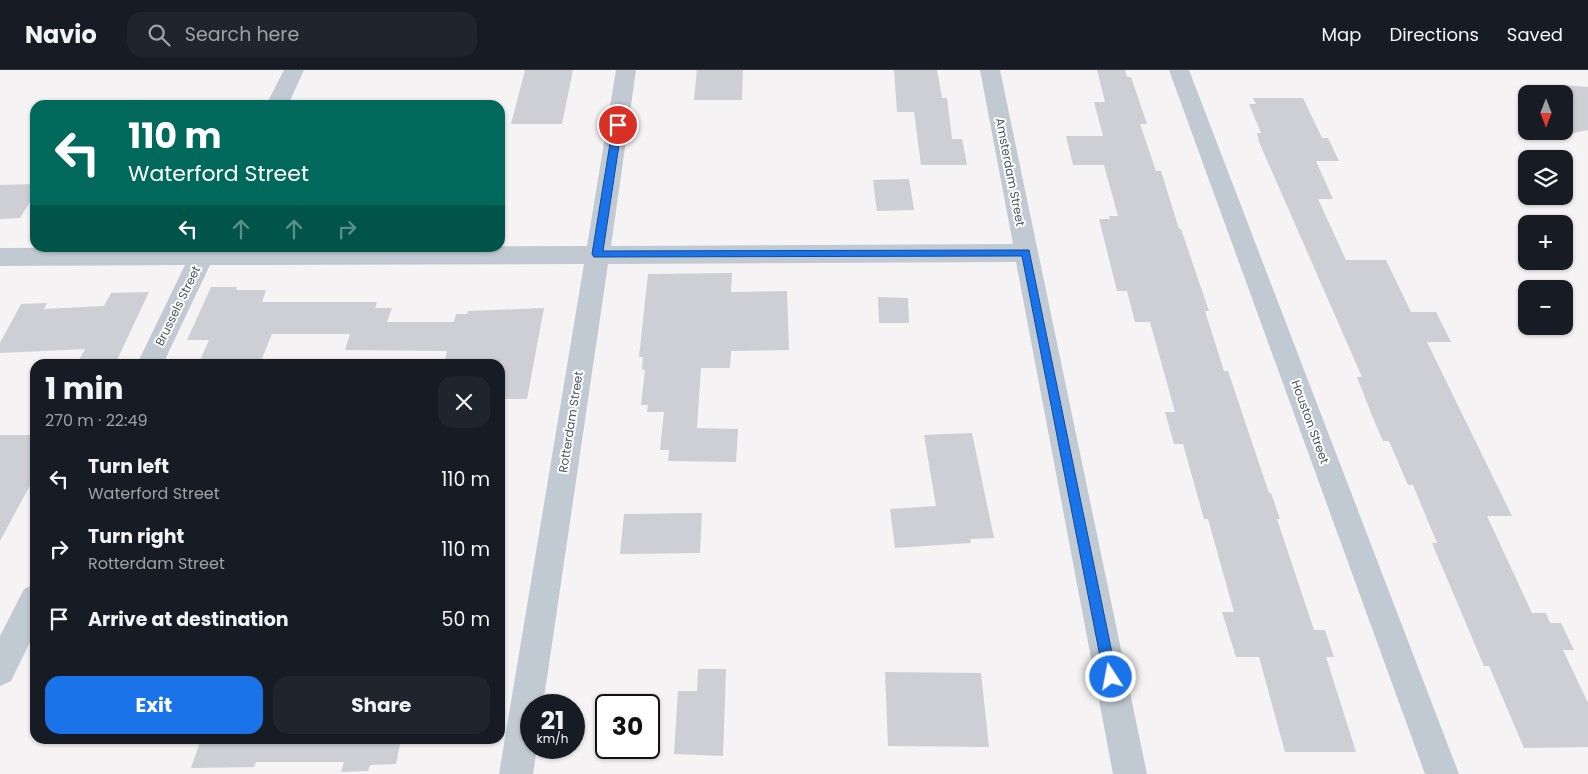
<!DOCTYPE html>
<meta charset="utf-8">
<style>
body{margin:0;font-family:Poppins,sans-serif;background:#20242c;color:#f1f3f6;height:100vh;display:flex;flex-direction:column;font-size:19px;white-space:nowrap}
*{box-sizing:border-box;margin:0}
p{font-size:16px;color:#9ea1a6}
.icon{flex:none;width:28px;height:28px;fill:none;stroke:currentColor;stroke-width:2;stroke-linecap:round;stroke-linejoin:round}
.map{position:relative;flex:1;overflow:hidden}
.details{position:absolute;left:30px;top:289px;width:475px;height:385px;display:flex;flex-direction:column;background:#171b24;border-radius:15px;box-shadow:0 1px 4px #0004}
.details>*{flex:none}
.banner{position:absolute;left:30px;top:30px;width:475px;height:152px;border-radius:15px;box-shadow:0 1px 4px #0004;background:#00695c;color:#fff;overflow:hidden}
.needle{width:32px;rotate:180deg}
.tools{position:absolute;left:1518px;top:15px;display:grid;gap:10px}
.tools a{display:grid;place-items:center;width:55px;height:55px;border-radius:10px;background:#171b24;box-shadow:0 1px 4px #0004;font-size:25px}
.speed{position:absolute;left:520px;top:624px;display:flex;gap:10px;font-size:25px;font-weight:700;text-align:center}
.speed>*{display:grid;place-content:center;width:65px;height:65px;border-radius:50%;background:#171b24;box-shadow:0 1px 4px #0004;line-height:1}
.speed small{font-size:12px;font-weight:400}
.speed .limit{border:2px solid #111;border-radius:8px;background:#fff;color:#111}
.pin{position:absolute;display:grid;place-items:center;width:42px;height:42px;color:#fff;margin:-21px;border:2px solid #fff;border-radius:50%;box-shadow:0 1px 5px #0007}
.me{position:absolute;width:55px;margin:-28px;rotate:349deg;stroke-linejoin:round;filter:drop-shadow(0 0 4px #0008)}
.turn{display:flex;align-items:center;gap:18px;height:105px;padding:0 15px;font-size:22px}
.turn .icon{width:65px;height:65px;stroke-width:2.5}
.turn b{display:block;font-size:35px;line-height:42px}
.lanes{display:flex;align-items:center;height:48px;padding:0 15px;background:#0003;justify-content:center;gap:25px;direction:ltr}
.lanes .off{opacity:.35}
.round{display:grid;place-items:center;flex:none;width:52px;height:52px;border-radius:15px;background:#20242c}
.headline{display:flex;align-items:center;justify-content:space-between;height:85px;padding:0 15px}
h1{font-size:30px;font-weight:700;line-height:38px}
.action{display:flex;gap:10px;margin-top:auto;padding:10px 15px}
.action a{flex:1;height:58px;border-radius:15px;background:#1a73e8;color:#fff;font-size:20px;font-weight:700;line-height:58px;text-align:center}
.action a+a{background:#20242c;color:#f1f3f6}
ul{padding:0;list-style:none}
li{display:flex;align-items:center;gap:15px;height:70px;padding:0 15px}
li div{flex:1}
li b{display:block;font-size:19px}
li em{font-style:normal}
header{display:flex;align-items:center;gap:30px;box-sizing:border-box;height:70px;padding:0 25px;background:#171b24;border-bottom:1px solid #363941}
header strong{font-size:24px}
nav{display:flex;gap:28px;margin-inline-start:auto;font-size:18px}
.search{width:350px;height:45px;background:#20242c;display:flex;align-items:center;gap:12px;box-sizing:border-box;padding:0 18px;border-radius:15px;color:#9ea1a6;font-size:19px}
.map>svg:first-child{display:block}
.building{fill:#cdcfd5}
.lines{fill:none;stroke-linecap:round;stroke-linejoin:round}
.minor{fill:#c1cad2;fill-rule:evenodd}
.route{fill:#1a73e8;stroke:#114b97}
.labels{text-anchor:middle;stroke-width:4;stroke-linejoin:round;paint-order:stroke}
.street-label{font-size:12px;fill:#4a5661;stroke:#fff}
</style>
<header>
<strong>Navio</strong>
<div class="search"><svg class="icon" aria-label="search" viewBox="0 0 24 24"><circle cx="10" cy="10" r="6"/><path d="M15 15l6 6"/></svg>Search here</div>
<nav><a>Map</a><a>Directions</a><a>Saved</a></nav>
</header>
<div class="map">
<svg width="1588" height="704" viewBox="0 0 1588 704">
<rect width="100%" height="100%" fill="#f5f3f3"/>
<g class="building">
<polygon points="525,0 573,0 562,54 511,54"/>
<polygon points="697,0 743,0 742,30 694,30"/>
<polygon points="894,0 937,0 942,28 947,28 952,69 962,69 967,95 921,95 914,42 897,42"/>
<polygon points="1097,0 1125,0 1127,7 1131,7 1147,54 1140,54 1156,101 1161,101 1179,159 1181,159 1209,241 1205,241 1224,301 1228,301 1269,423 1271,423 1280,449 1277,449 1314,560 1325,560 1334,587 1326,587 1356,682 1285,682 1259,587 1236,587 1222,542 1234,542 1208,449 1204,449 1183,374 1174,374 1165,342 1175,342 1150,252 1135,252 1127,221 1117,221 1099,149 1110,149 1109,146 1118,146 1104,95 1073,95 1066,66 1103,66 1094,32 1105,32"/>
<polygon points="1564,15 1588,17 1588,60 1564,65"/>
<polygon points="1253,28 1303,28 1322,68 1328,68 1339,91 1316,91 1333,129 1318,129 1346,190 1386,190 1411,242 1436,242 1451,272 1427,272 1512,446 1487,446 1532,543 1546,543 1550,553 1561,553 1574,580 1563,580 1588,633 1588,677 1524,678 1489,596 1484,596 1432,473 1437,473 1413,415 1408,415 1389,371 1383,371 1373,348 1357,307 1362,307 1259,72 1257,63 1261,63 1249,34 1256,34"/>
<polygon points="909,109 914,140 877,141 873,110"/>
<polygon points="35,114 35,124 20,148 0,149 0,115"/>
<polygon points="732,203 731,222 787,221 789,280 731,281 730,298 701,298 697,358 738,359 736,392 668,391 669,380 660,380 664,342 647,342 648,335 641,335 645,299 642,300 643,287 639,287 648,204"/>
<polygon points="211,217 237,217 236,220 266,220 262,232 377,232 375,238 392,238 387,252 454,252 456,244 467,244 468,241 544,238 527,329 500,329 500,294 444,294 447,281 345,280 350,264 272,264 260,293 199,293 209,270 187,270"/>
<polygon points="149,222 117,290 78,292 85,279 0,283 0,273 21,234 47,233 44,239 104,236 111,223"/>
<polygon points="878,227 908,228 909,253 879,253"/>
<polygon points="972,363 994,468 970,469 971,473 895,478 890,439 936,436 924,365"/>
<polygon points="0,365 35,365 35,406 0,471"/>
<polygon points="702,443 700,483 620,484 624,444"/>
<polygon points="698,599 726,599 723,686 674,684 678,621 697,621"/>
<polygon points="885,602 981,603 989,677 888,676"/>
<polygon points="201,669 401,669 396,694 370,695 368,701 341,702 344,692 256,692 254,697 191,698"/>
</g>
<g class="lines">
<g class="minor">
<polygon points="284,0 304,0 288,35 266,35"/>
<polygon points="616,0 636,0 611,176 1013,174 980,0 1000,0 1147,704 1113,704 1016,192 608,194 543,635 531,635 531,678 537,678 533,704 499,704 584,194 210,195 163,294 137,294 185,195 0,196 0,178 587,176"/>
<polygon points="1169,0 1189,0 1459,704 1425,704"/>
<polygon points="35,514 35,562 11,611 0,616 0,566 24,519"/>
</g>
</g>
<polygon class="route" points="618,52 622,55 603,181 1029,180 1117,607 1115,612 1111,614 1106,612 1104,607 1022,186 594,187 592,184 613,55"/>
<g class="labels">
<g class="street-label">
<text transform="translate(1010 102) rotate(79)" y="4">Amsterdam Street</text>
<text transform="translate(178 236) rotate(-64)" y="4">Brussels Street</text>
<text transform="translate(571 352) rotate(-81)" y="4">Rotterdam Street</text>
<text transform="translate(1310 352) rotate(70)" y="4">Houston Street</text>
</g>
</g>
</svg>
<div class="tools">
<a><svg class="needle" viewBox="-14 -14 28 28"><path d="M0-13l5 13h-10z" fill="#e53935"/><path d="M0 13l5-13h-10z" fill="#9ea1a6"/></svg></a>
<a><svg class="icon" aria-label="layers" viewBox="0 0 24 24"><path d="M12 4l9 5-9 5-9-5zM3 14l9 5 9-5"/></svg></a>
<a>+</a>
<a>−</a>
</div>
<div class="speed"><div>21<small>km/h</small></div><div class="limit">30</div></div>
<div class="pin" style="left:618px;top:55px;background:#d93025"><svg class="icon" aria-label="arrive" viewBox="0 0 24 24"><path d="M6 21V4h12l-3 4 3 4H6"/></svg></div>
<svg class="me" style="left:1111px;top:607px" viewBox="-20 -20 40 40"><circle r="17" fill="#1a73e8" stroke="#fff" stroke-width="3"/><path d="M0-11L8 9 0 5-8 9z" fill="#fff"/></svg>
<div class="banner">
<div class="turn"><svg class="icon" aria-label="left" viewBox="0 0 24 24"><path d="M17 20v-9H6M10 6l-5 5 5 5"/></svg><div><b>110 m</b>Waterford Street</div></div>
<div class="lanes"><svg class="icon" aria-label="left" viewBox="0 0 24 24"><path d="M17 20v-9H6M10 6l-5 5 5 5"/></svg><svg class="icon off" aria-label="ahead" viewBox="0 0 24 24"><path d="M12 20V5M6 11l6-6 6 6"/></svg><svg class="icon off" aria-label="ahead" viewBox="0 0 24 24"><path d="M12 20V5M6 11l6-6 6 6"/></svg><svg class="icon off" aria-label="right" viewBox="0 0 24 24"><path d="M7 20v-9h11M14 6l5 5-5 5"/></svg></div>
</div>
<section class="details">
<div class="headline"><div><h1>1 min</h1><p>270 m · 22:49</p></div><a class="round"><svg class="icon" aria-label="close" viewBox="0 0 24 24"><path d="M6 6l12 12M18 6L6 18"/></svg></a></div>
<ul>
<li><svg class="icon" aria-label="left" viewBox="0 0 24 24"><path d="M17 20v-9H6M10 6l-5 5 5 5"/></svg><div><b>Turn left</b><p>Waterford Street</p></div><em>110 m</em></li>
<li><svg class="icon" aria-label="right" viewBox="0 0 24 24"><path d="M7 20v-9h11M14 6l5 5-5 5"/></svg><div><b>Turn right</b><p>Rotterdam Street</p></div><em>110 m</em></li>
<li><svg class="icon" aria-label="arrive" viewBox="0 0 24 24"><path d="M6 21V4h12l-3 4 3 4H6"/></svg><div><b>Arrive at destination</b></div><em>50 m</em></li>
</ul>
<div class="action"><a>Exit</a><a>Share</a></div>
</section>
</div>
